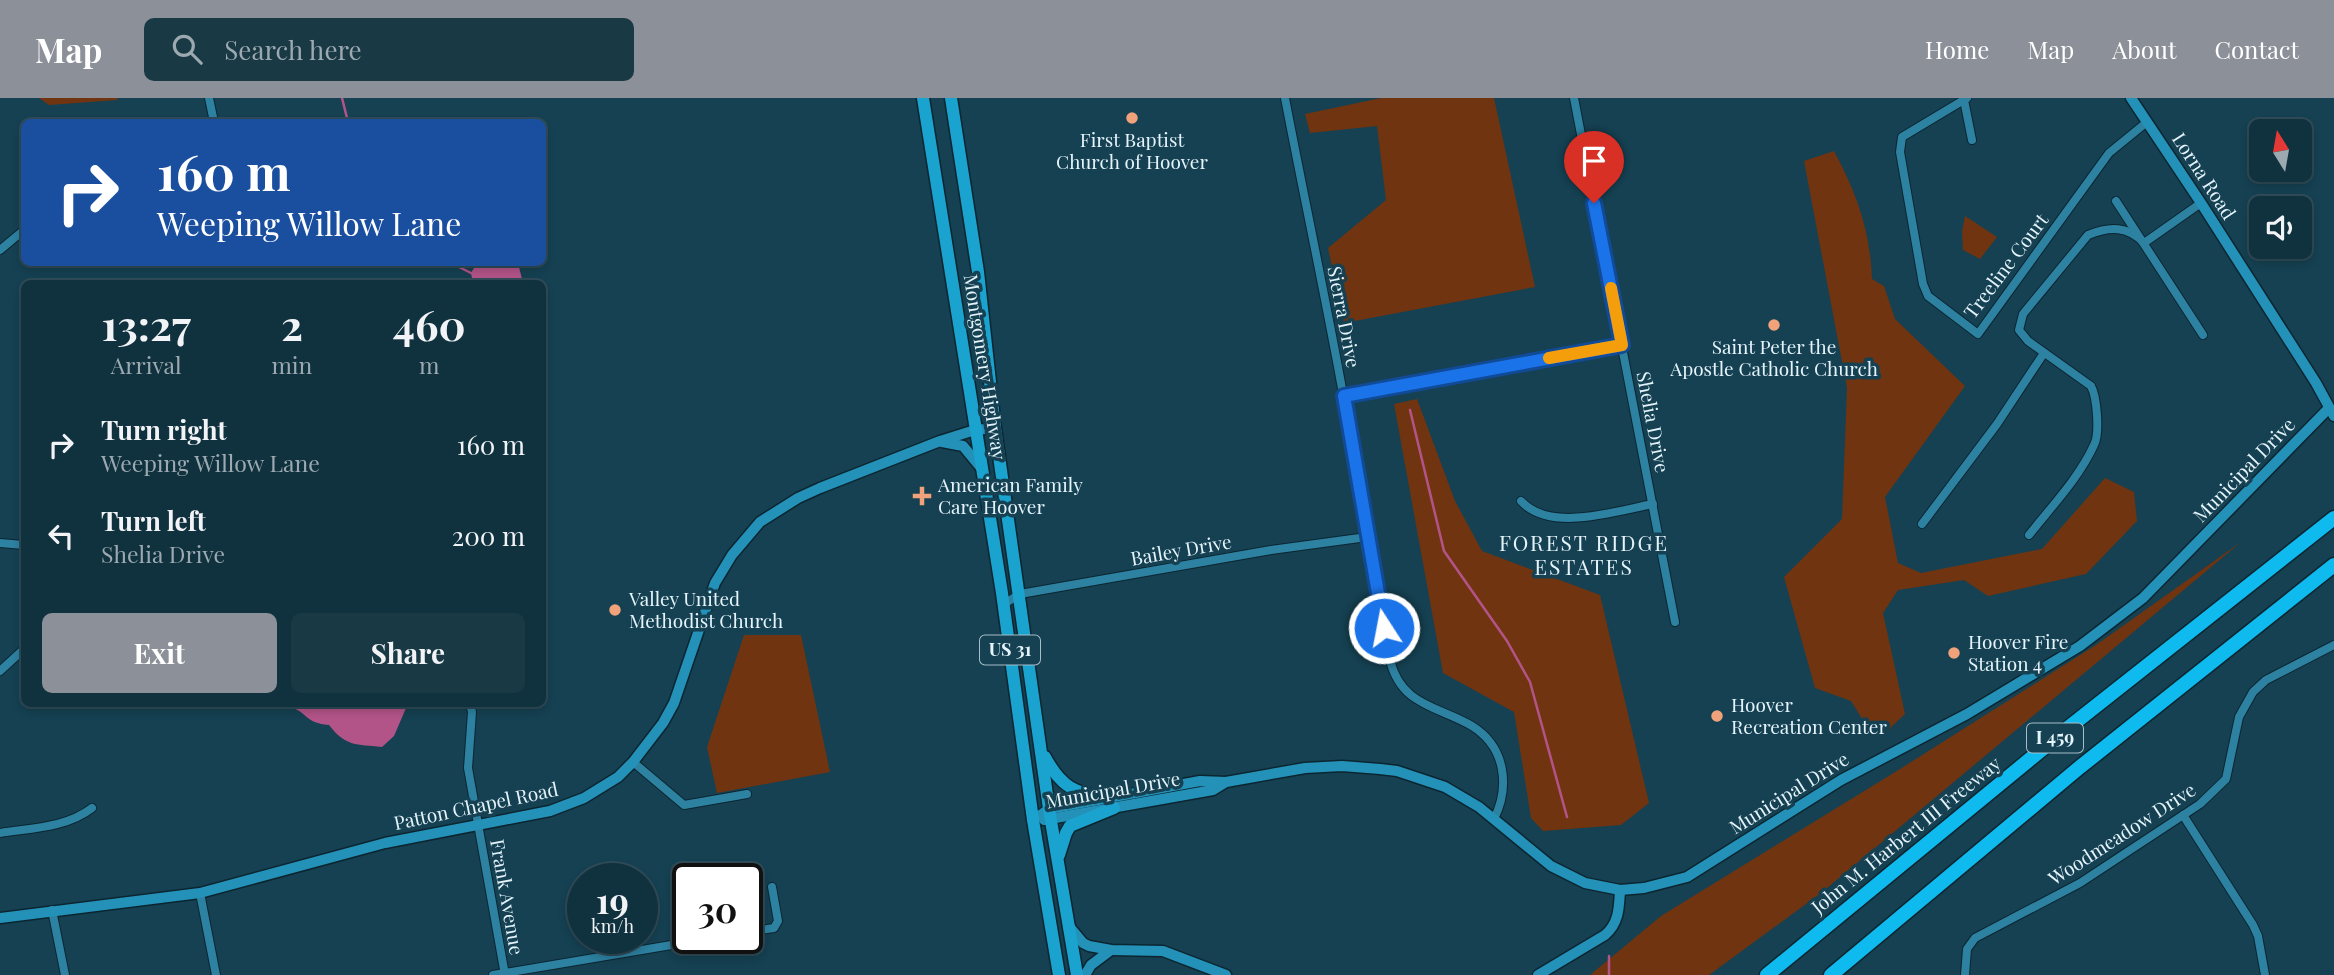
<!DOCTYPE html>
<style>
body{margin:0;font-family:"Playfair Display",serif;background:#193945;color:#f1f3f6;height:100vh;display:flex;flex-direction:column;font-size:26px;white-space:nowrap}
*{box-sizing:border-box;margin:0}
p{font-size:23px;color:#9ca9b0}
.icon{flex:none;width:38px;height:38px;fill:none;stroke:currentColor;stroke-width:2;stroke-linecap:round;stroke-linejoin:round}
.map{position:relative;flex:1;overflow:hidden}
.details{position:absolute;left:21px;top:182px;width:525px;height:427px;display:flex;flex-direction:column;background:#10313e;border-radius:10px;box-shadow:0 4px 10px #0003,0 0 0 2px #304c58}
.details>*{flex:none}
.banner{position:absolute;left:21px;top:21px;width:525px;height:147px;border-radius:10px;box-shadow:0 4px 10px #0003,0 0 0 2px #304c58;background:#1a4fa0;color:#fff;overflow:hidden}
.needle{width:46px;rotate:349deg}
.controls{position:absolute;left:2249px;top:21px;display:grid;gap:14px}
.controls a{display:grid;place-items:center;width:63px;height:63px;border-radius:10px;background:#10313e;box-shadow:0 4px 10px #0003,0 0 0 2px #304c58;font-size:35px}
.speed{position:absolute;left:567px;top:765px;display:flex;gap:14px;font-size:35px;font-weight:700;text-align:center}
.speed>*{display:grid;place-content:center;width:91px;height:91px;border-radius:50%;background:#10313e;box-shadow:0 4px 10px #0003,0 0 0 2px #304c58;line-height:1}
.speed small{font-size:18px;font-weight:400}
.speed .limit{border:4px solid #111;border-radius:10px;background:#fff;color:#111}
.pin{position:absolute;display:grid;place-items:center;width:60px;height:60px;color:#fff;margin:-72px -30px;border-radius:50% 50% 50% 0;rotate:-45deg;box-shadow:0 0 7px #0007}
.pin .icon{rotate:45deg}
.me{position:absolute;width:77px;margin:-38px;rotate:349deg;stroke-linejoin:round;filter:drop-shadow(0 0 5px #0008)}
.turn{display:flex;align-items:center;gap:24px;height:147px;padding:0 21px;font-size:32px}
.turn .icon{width:91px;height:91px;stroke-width:2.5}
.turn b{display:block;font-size:49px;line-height:60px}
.eta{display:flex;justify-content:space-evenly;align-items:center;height:119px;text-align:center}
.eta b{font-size:42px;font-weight:700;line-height:49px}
.action{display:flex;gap:14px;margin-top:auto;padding:14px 21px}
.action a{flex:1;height:80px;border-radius:10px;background:#8c9099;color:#fff;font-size:28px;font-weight:700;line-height:80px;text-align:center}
.action a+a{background:#193945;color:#f1f3f6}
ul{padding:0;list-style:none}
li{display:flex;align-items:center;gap:21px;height:91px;padding:0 21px}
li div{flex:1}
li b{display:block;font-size:26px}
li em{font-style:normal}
header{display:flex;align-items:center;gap:42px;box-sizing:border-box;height:98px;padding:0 35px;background:#8c9099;color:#fff}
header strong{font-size:33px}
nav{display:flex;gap:38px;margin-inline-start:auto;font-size:24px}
.search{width:490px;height:63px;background:#193945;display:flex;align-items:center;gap:18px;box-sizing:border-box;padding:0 24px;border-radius:10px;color:#9ca9b0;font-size:26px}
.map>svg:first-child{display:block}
.green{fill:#713410}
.water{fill:#b35489}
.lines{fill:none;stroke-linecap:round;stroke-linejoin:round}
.stream{stroke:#b35489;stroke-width:2.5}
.street-casing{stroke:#0c2631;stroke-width:10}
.secondary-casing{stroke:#0c2631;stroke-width:13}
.primary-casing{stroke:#0c2631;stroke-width:15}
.highway-casing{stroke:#0c2631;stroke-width:17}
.street{stroke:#2d81a1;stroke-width:8}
.secondary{stroke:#2492b8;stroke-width:10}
.primary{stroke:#1ba3cf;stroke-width:12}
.highway{stroke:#0fbaee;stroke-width:14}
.route-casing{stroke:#114b97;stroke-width:18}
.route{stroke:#1a73e8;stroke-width:12}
.slow{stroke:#f59e0b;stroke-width:12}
.poi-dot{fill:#f0a27a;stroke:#154152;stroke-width:2.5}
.labels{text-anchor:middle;stroke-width:7;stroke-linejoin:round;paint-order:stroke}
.shield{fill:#154152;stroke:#a7bec8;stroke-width:2}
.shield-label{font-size:18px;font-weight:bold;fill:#e5f4fb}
.poi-label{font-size:19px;fill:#e5f4fb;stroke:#154152;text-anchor:start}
.street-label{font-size:19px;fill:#e5f4fb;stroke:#154152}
.neighbourhood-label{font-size:21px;letter-spacing:2px;fill:#e5f4fb;stroke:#154152}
</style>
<header>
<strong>Map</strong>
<div class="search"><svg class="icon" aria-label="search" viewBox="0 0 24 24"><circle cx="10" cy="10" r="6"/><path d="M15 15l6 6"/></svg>Search here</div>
<nav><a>Home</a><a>Map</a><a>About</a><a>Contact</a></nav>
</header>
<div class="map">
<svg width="2334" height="877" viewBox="0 0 2334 877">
<rect width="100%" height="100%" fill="#154152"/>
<g class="green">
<polygon points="39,0 117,0 117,2 49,7"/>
<polygon points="1381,0 1494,0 1535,189 1344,225 1328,150 1386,102 1377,28 1310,35 1305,16"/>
<path d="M1834,53C1857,96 1870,132 1872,181L1884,188L1895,221L1965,288L1885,399L1898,465L1921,475L2042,451L2105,380L2134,394L2137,423L2086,476L1988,498L1964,482L1898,492L1883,515L1905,616L1889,631L1871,635L1851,603L1815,590L1784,479L1842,421L1847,290L1804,63Z"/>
<polygon points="1965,118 1997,139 1980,161 1963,152 1962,134"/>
<polygon points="1417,301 1455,403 1482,453 1600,497 1649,705 1621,727 1543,733 1531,720 1514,614 1443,575 1394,306"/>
<polygon points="2241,444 1821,795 1709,877 1590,877 1661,818 1900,671 2096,547"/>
<polygon points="744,537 801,537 830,674 717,695 707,649"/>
</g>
<g class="water">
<polygon points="500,165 518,165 523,185 473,185 471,175 474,170"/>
<path d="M273,606H406V610L394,638L382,649C356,646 346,649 329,627C305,625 308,615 291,609C286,607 279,607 273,606Z"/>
</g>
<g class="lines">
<g class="stream">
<polyline points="342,0 348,24"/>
<polyline points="449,164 471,175"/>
<polyline points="1410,312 1444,453 1507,543 1530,584 1567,719"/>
<polyline points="1609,858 1609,877"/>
</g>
<g class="street-casing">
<g id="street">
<polyline points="209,0 214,24"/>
<path d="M1285,0C1304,99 1325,197 1343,296C1360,384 1369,474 1390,562C1401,608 1438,608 1472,628C1506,649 1510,689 1494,721"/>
<polyline points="1574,0 1675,524"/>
<polyline points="1967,0 1902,39 1900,54 1923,186 1928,198 1978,236 2109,55 2147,24"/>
<polyline points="1964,2 1972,42"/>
<polyline points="2116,103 2203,237"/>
<polyline points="0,152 24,132"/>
<polyline points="1344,298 1622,247"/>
<path d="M1521,403C1550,435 1616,413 1653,406"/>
<polyline points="1922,426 1997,326 2044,255"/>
<path d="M2029,437C2051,409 2079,380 2094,347C2100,336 2097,299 2091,288L2028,243L2019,232L2023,216L2088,137C2110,128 2128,128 2144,145L2201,105"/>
<polyline points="0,445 24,447"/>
<polyline points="1004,506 1020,496 1271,452 1367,439"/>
<polyline points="0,573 24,551"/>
<polyline points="470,606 472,614 468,670 505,877"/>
<polyline points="633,664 684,707 747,696"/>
<polyline points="2183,717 2253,827 2258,838 2265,877"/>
<path d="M0,735C31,730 66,730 92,710"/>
<polyline points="200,795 216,877"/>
<polyline points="52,812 65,877"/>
<polyline points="747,834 774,830 778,823 772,789"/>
<polyline points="493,877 713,840"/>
<polyline points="1965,877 1967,851 1975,840 2080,785 2200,706 2226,681 2239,619 2253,594 2266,582 2334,547"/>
</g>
</g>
<g class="secondary-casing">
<g id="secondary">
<polyline points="2131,0 2201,105 2316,285 2334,318"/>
<polyline points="942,344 963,348 982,371"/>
<polyline points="1033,722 1049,711 1200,683 1226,684 1305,670 1342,668 1380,671 1397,673 1445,689 1479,709 1551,768 1585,785 1620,792 1644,790 1687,779 1841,682 1967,616 2080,548 2143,500 2329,310"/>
<polyline points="1044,722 1213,692 1226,684"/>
<polyline points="0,820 200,795 385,745 550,713 584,700 618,679 633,664 663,625 674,605 715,485 732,457 760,424 798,400 820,390 940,343 975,332 995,330"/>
<polyline points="1068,827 1083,845 1089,848 1111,852 1163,853 1226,877"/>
<polyline points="1085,877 1091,867 1111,852"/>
<path d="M1538,877L1605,837C1619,825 1619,810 1620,792"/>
</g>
</g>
<g class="primary-casing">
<g id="primary">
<polyline points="923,0 1002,495 1033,722 1059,877"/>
<polyline points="951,0 978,174 995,330 1049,711 1077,877"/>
<path d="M1045,659C1061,689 1075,696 1108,700"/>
<polyline points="1059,757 1066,735 1070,728 1114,710"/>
</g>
</g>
<g class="highway-casing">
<g id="highway">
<polyline points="1767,877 2068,630 2334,420"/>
<polyline points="1831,877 2080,669 2334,467"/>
</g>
</g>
<use href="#street" class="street"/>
<use href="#secondary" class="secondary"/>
<use href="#primary" class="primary"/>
<use href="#highway" class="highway"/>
</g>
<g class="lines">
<g class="route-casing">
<polyline id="route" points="1384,530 1344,298 1622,247 1594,105"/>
</g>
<use href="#route" class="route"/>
<polyline class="slow" points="1549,260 1622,247 1611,190"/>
</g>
<g class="poi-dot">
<circle cx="1132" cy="20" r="7"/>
<circle cx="1774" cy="227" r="7"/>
<path d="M918.5 387.5h7v7h7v7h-7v7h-7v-7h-7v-7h7z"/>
<circle cx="615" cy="512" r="7"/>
<circle cx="1954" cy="555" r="7"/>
<circle cx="1717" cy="618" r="7"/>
</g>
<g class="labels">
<g class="shield">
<rect x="980" y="537.5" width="60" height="29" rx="5"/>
<rect x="2027" y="625.5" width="56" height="29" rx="5"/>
</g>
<g class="shield-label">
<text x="1010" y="558">US 31</text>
<text x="2055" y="646">I 459</text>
</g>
<g class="poi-label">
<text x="1132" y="49" text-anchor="middle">First Baptist<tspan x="1132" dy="22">Church of Hoover</tspan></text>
<text x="1774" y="256" text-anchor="middle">Saint Peter the<tspan x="1774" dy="22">Apostle Catholic Church</tspan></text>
<text x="938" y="394">American Family<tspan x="938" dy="22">Care Hoover</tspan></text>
<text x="629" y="508">Valley United<tspan x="629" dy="22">Methodist Church</tspan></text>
<text x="1968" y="551">Hoover Fire<tspan x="1968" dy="22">Station 4</tspan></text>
<text x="1731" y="614">Hoover<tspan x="1731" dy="22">Recreation Center</tspan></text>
</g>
<g class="street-label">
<text transform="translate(2204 78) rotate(57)" y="7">Lorna Road</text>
<text transform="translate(2006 168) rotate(-53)" y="7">Treeline Court</text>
<text transform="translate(1344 219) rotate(79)" y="7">Sierra Drive</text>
<text transform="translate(985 269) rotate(81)" y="7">Montgomery Highway</text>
<text transform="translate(1653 324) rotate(79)" y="7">Shelia Drive</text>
<text transform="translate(2244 372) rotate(-46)" y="7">Municipal Drive</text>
<text transform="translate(1181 452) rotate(-10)" y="7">Bailey Drive</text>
<text transform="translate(1113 692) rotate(-10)" y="7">Municipal Drive</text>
<text transform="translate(1789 695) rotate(-32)" y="7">Municipal Drive</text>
<text transform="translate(476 708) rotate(-12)" y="7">Patton Chapel Road</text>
<text transform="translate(2122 736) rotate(-33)" y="7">Woodmeadow Drive</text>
<text transform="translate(1906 737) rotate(-39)" y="7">John M. Harbert III Freeway</text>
<text transform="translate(507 799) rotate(80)" y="7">Frank Avenue</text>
</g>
<g class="neighbourhood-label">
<text x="1584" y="453">FOREST RIDGE<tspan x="1584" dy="24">ESTATES</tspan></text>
</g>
</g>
</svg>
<div class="controls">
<a><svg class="needle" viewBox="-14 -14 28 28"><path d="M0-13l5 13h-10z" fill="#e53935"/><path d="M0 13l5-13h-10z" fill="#9ca9b0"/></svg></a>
<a><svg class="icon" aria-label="sound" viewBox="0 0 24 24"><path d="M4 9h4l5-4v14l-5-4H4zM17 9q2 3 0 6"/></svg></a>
</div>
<div class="speed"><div>19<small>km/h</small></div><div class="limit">30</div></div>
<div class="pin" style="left:1594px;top:105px;background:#d93025"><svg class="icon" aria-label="arrive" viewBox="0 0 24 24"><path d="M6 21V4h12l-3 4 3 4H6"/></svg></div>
<svg class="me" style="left:1384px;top:530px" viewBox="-20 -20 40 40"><circle r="17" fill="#1a73e8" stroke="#fff" stroke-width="3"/><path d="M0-11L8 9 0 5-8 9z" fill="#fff"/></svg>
<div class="banner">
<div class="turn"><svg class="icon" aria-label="right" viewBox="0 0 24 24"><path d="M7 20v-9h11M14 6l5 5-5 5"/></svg><div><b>160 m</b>Weeping Willow Lane</div></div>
</div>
<section class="details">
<div class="eta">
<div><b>13:27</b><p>Arrival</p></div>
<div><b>2</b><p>min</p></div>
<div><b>460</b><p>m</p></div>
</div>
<ul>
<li><svg class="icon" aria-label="right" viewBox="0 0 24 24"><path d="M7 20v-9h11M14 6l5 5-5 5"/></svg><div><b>Turn right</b><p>Weeping Willow Lane</p></div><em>160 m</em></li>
<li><svg class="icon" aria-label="left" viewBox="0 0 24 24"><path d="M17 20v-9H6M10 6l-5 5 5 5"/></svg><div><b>Turn left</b><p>Shelia Drive</p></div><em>200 m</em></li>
</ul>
<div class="action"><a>Exit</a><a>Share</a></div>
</section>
</div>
